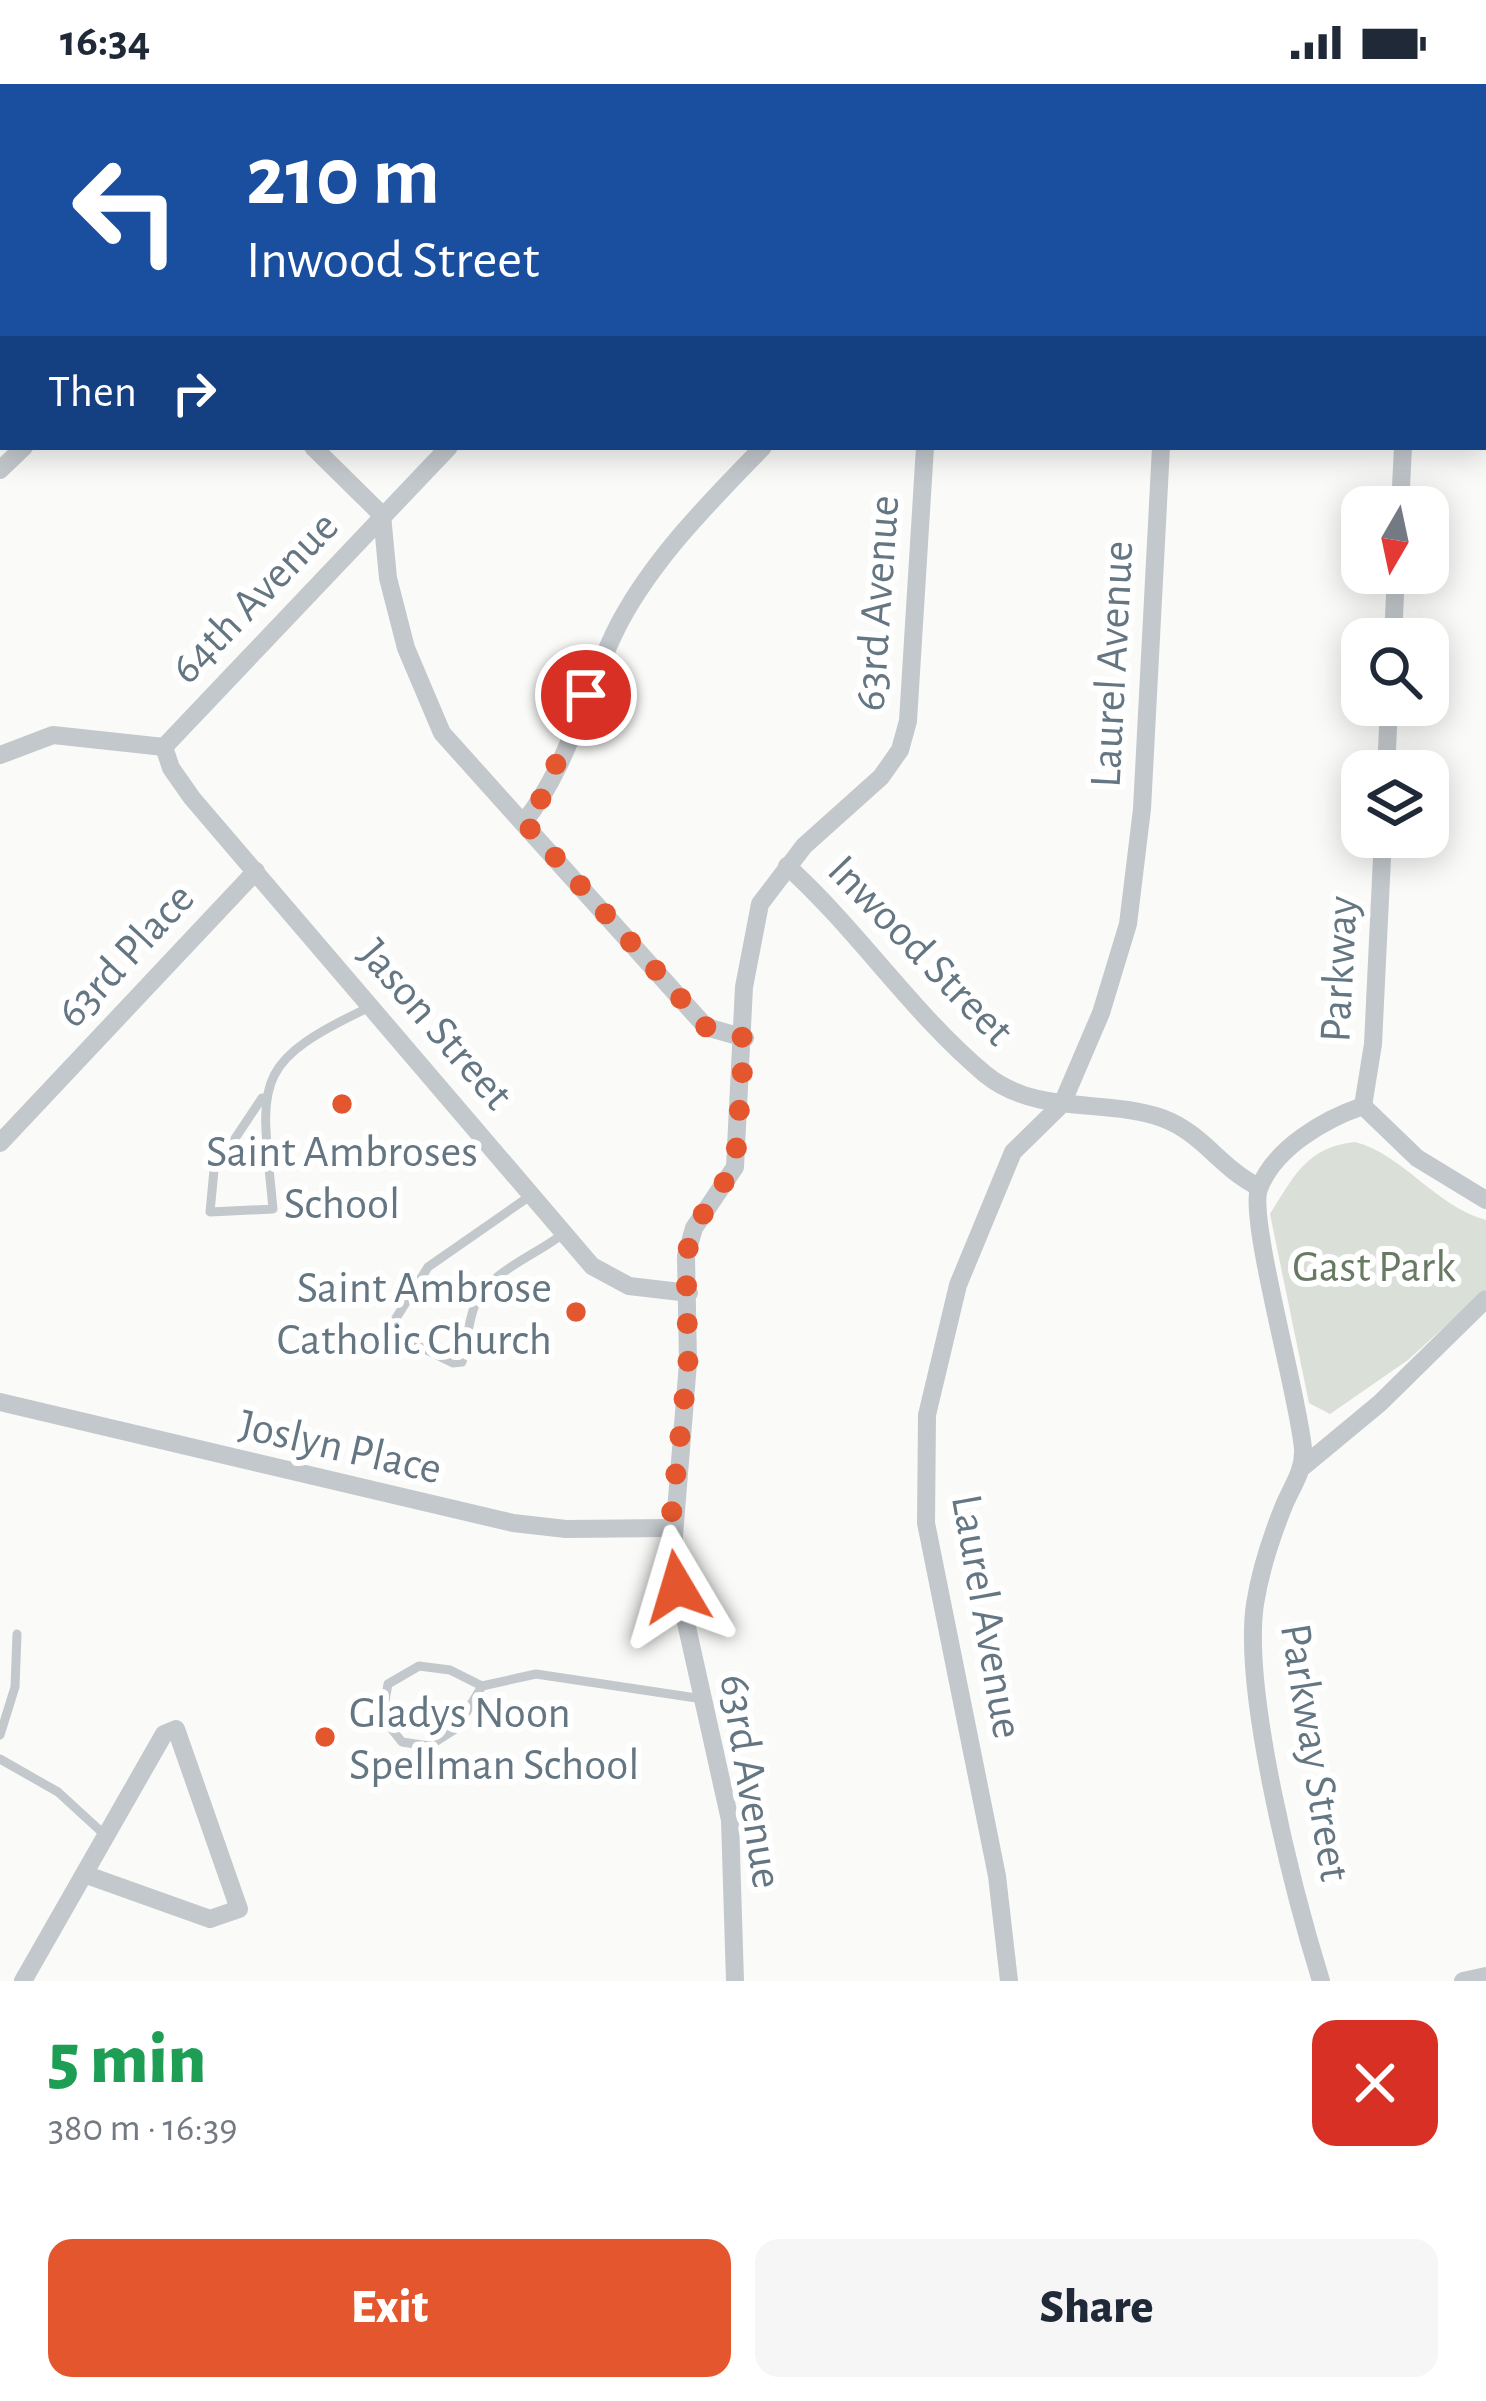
<!DOCTYPE html>
<meta charset="utf-8">
<style>
body{margin:0;font-family:"Alegreya Sans",sans-serif;background:#f6f6f7;color:#1f2937;height:100vh;display:flex;flex-direction:column;font-size:45px;white-space:nowrap}
*{box-sizing:border-box;margin:0}
p{font-size:39px;color:#747a83}
.icon{flex:none;width:66px;height:66px;fill:none;stroke:currentColor;stroke-width:2;stroke-linecap:round;stroke-linejoin:round}
.map{position:relative;height:1897px;overflow:hidden}
.sheet{display:flex;flex-direction:column;background:#fff;flex:1}
.sheet>*{flex:none}
.banner{position:absolute;left:0px;top:0px;width:1488px;height:366px;box-shadow:0 6px 30px #0003;background:#1a4fa0;color:#fff;overflow:hidden}
.needle{width:78px;rotate:189deg}
.tools{position:absolute;left:1341px;top:402px;display:grid;gap:24px}
.tools a{display:grid;place-items:center;width:108px;height:108px;border-radius:24px;background:#fff;box-shadow:0 6px 30px #0003;font-size:60px}
.pin{position:absolute;display:grid;place-items:center;width:102px;height:102px;color:#fff;margin:-51px;border:6px solid #fff;border-radius:50%;box-shadow:0 3px 12px #0007}
.me{position:absolute;width:132px;margin:-66px;rotate:353deg;stroke-linejoin:round;filter:drop-shadow(0 0 9px #0008)}
.turn{display:flex;align-items:center;gap:42px;height:252px;padding:0 48px;font-size:54px}
.turn .icon{width:156px;height:156px;stroke-width:2.5}
.turn b{display:block;font-size:84px;line-height:102px}
.then{display:flex;align-items:center;height:114px;padding:0 48px;background:#0003;gap:24px;font-size:45px}
.round{display:grid;place-items:center;flex:none;width:126px;height:126px;border-radius:24px;background:#f6f6f7}
.overview{display:flex;align-items:center;justify-content:space-between;height:204px;padding:0 48px}
h1{font-size:72px;font-weight:800;line-height:90px;color:#1e9e55}
.action{display:flex;gap:24px;margin-top:auto;padding:24px 48px}
.action a{flex:1;height:138px;border-radius:24px;background:#e4572e;color:#fff;font-size:48px;font-weight:800;line-height:138px;text-align:center}
.action a+a{background:#f6f6f7;color:#1f2937}
.status{display:flex;justify-content:space-between;align-items:center;height:84px;padding:0 60px;background:#fff;direction:ltr}
.status svg{height:33px;fill:currentColor}
.map>svg:first-child{display:block}
.green{fill:#dadfd7}
.lines{fill:none;stroke-linecap:round;stroke-linejoin:round}
.lane{stroke:#c3c8cc;stroke-width:9}
.street{stroke:#c3c8cc;stroke-width:18}
.route{stroke:#e4572e;stroke-width:21;stroke-dasharray:0 37.8}
.poi-dot{fill:#e4572e;stroke:#fff;stroke-width:4.5}
.labels{text-anchor:middle;stroke-width:12;stroke-linejoin:round;paint-order:stroke}
.street-label{font-size:45px;fill:#657683;stroke:#fff}
.poi-label{font-size:45px;fill:#657683;stroke:#fff}
.park-label{font-size:45px;fill:#687a64;stroke:#fff}
</style>
<div class="status"><b>16:34</b><svg viewBox="0 0 49 12"><path d="M0 12V9h3v3zM5 12V6h3v6zM10 12V3h3v9zM15 12V0h3v12zM26 1h20v11H26zM47 4h2v5h-2z"/></svg></div>
<div class="map">
<svg width="1486" height="1897" viewBox="0 0 1486 1897">
<rect width="100%" height="100%" fill="#fafaf8"/>
<path class="green" d="M1355,1058C1404,1071 1435,1122 1486,1136V1205L1408,1276L1330,1330L1309,1319L1270,1130C1294,1092 1307,1063 1355,1058Z"/>
<g class="lines">
<g class="lane">
<polyline points="1442,3 1445,0"/>
<polyline points="1485,106 1486,104"/>
<path d="M262,1014L214,1086L210,1128L273,1125C261,997 248,980 372,922"/>
<path d="M530,1112L428,1183L393,1239L396,1251L453,1279L462,1278C467,1260 468,1237 475,1221C489,1187 537,1171 564,1149"/>
<polygon points="419,1582 450,1586 482,1602 457,1644 429,1662 402,1658 382,1633 388,1600"/>
<polyline points="482,1602 536,1590 703,1615"/>
<polyline points="0,1651 15,1603 17,1550"/>
<polyline points="0,1675 58,1708 106,1752"/>
</g>
<g class="street">
<polyline points="153,0 167,3"/>
<polyline points="1348,0 1349,3"/>
<polyline points="20,3 21,0"/>
<polyline points="666,3 687,0"/>
<polyline points="785,3 785,0"/>
<polyline points="941,3 941,0"/>
<polyline points="0,48 3,43"/>
<polyline points="313,363 382,431 388,494 406,564 442,649 706,943 745,954"/>
<polyline points="0,386 24,363"/>
<polyline points="1400,423 1403,363"/>
<polyline points="1393,555 1396,489"/>
<polyline points="164,663 171,684 192,714 592,1182 629,1202 689,1209"/>
<polyline points="164,663 449,363"/>
<polyline points="0,671 53,651 164,663"/>
<polyline points="1386,687 1389,621"/>
<path d="M524,738C570,681 586,601 621,536C657,470 711,417 763,363"/>
<path d="M787,782C858,846 912,929 985,990C1036,1032 1105,1014 1162,1034C1203,1049 1221,1085 1259,1103"/>
<polyline points="1363,1022 1373,960 1383,753"/>
<polyline points="0,1059 256,787"/>
<polyline points="0,1318 513,1439 566,1445 670,1444"/>
<polyline points="1304,1382 1380,1319 1486,1215"/>
<polyline points="23,1897 164,1650 176,1645 239,1825 210,1835 84,1790"/>
<polyline points="735,1897 730,1736 672,1476 688,1279 686,1172 694,1144 735,1083 744,903 760,820 804,762 881,693 900,666 908,637 925,363"/>
<polyline points="1009,1897 997,1792 926,1439 927,1331 958,1201 1013,1068 1062,1020 1101,929 1128,840 1142,725 1161,363"/>
<path d="M1321,1897C1294,1810 1242,1608 1255,1520C1260,1488 1271,1454 1283,1424C1291,1403 1304,1389 1303,1365C1299,1314 1248,1135 1259,1105C1274,1064 1325,1035 1363,1022L1417,1074L1486,1116"/>
<polyline points="1463,1897 1486,1892"/>
</g>
</g>
<g class="lines">
<polyline class="route" points="586,611 540,717 524,738 706,943 745,954 735,1082 694,1144 686,1172 688,1279 670,1444 677,1503"/>
</g>
<g class="poi-dot">
<circle cx="342" cy="1020" r="12"/>
<circle cx="576" cy="1228" r="12"/>
<circle cx="325" cy="1653" r="12"/>
</g>
<g class="labels">
<g class="street-label">
<text transform="translate(253 512) rotate(-46)" y="16">64th Avenue</text>
<text transform="translate(875 519) rotate(-86)" y="16">63rd Avenue</text>
<text transform="translate(1110 580) rotate(-87)" y="16">Laurel Avenue</text>
<text transform="translate(922 865) rotate(46)" y="16">Inwood Street</text>
<text transform="translate(124 870) rotate(-47)" y="16">63rd Place</text>
<text transform="translate(1337 885) rotate(-87)" y="16">Parkway</text>
<text transform="translate(437 939) rotate(49)" y="16">Jason Street</text>
<text transform="translate(341 1361) rotate(13)" y="16">Joslyn Place</text>
<text transform="translate(989 1532) rotate(80)" y="16">Laurel Avenue</text>
<text transform="translate(1317 1668) rotate(81)" y="16">Parkway Street</text>
<text transform="translate(753 1697) rotate(81)" y="16">63rd Avenue</text>
</g>
<g class="poi-label">
<text x="342" y="1082">Saint Ambroses<tspan x="342" dy="52">School</tspan></text>
<text x="552" y="1218" text-anchor="end">Saint Ambrose<tspan x="552" dy="52">Catholic Church</tspan></text>
<text x="349" y="1643" text-anchor="start">Gladys Noon<tspan x="349" dy="52">Spellman School</tspan></text>
</g>
<g class="park-label">
<text x="1374" y="1197">Gast Park</text>
</g>
</g>
</svg>
<div class="tools">
<a><svg class="needle" viewBox="-14 -14 28 28"><path d="M0-13l5 13h-10z" fill="#e53935"/><path d="M0 13l5-13h-10z" fill="#747a83"/></svg></a>
<a><svg class="icon" aria-label="search" viewBox="0 0 24 24"><circle cx="10" cy="10" r="6"/><path d="M15 15l6 6"/></svg></a>
<a><svg class="icon" aria-label="layers" viewBox="0 0 24 24"><path d="M12 4l9 5-9 5-9-5zM3 14l9 5 9-5"/></svg></a>
</div>
<div class="pin" style="left:586px;top:611px;background:#d93025"><svg class="icon" aria-label="arrive" viewBox="0 0 24 24"><path d="M6 21V4h12l-3 4 3 4H6"/></svg></div>
<svg class="me" style="left:677px;top:1503px" viewBox="-20 -20 40 40"><path d="M0-17L14 15 0 8-14 15z" fill="#e4572e" stroke="#fff" stroke-width="4"/></svg>
<div class="banner">
<div class="turn"><svg class="icon" aria-label="left" viewBox="0 0 24 24"><path d="M17 20v-9H6M10 6l-5 5 5 5"/></svg><div><b>210 m</b>Inwood Street</div></div>
<div class="then">Then<svg class="icon" aria-label="right" viewBox="0 0 24 24"><path d="M7 20v-9h11M14 6l5 5-5 5"/></svg></div>
</div>
</div>
<section class="sheet">
<div class="overview"><div><h1>5 min</h1><p>380 m · 16:39</p></div><a class="round" style="background:#d93025;color:#fff"><svg class="icon" aria-label="close" viewBox="0 0 24 24"><path d="M6 6l12 12M18 6L6 18"/></svg></a></div>
<div class="action"><a>Exit</a><a>Share</a></div>
</section>
